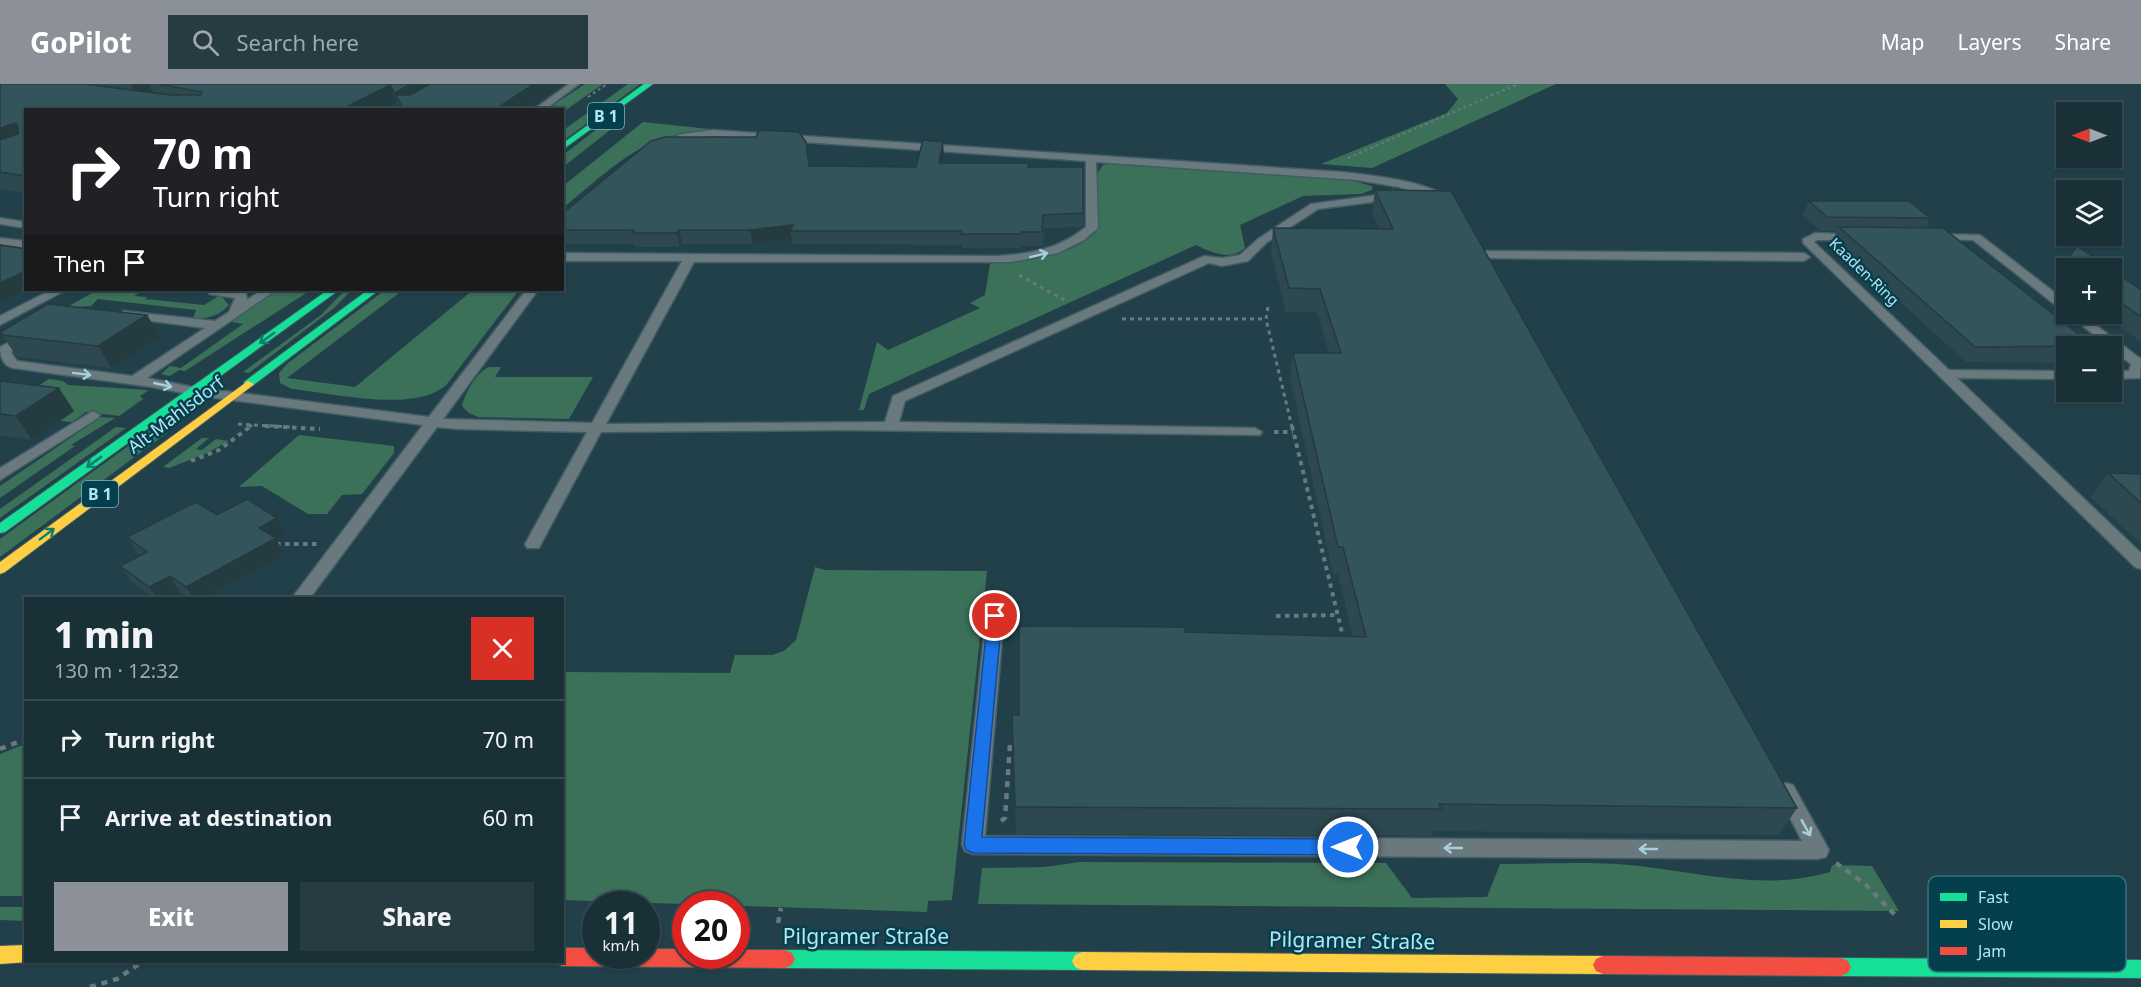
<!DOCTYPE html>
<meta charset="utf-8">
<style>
body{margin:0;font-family:"Noto Sans",sans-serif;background:#273c42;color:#f1f3f6;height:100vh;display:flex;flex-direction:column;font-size:22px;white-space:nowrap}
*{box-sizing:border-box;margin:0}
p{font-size:20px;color:#9fa9ad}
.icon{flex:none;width:33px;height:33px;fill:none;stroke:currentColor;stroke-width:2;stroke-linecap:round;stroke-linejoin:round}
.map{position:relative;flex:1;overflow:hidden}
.side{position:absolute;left:24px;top:513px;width:540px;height:366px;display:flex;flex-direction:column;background:#1a3037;border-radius:0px;box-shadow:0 2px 4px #0004,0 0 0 2px #384b52}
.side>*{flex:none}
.hud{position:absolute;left:24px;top:24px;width:540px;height:183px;border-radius:0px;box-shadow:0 2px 4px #0004,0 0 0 2px #384b52;background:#202124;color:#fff;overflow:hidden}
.needle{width:39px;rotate:270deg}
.buttons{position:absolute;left:2056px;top:18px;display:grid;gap:12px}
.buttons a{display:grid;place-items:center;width:66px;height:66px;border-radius:0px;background:#1a3037;box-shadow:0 2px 4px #0004,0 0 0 2px #384b52;font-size:30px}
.speed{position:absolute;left:582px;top:807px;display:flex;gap:12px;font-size:30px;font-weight:700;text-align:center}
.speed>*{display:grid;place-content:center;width:78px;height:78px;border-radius:50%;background:#1a3037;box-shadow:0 2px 4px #0004,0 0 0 2px #384b52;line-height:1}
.speed small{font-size:15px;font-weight:400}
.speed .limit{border:9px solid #d22;background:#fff;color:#111}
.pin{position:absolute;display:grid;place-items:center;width:51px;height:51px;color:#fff;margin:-26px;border:3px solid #fff;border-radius:50%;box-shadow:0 2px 6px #0007}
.me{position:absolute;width:66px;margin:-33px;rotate:270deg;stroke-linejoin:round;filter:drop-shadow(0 0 4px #0008)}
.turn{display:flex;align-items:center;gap:21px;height:126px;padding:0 30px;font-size:27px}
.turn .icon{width:78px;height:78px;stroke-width:2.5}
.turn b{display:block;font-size:42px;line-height:51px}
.then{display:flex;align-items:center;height:57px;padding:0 30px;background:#0003;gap:12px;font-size:22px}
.round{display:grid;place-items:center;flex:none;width:63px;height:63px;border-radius:0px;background:#273c42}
.head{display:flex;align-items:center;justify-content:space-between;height:102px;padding:0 30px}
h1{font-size:36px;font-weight:800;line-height:45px}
.button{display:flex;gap:12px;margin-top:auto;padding:12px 30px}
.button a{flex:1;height:69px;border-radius:0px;background:#8c9099;color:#fff;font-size:24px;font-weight:800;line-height:69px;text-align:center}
.button a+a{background:#273c42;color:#f1f3f6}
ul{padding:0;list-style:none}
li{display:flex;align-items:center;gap:18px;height:78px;padding:0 30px;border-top:2px solid #384b52}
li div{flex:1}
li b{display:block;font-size:22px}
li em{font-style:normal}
header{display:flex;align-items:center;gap:36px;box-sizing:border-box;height:84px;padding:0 30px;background:#8c9099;color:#fff}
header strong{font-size:28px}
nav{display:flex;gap:33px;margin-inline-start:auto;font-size:21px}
.search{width:420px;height:54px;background:#273c42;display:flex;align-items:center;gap:15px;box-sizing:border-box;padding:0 21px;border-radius:0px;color:#9fa9ad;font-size:22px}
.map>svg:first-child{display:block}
.green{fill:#3b7059}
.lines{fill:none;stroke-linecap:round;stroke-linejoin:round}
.lane-casing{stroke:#405c64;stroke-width:3}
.fast-casing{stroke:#405c64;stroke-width:2}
.slow-casing{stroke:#405c64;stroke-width:2}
.jam-casing{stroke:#405c64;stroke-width:2}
.path-far3{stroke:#68797f;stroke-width:2;stroke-dasharray:3 3;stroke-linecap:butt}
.path-far2{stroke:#68797f;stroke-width:3;stroke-dasharray:4 4;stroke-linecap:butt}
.path-far1{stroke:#68797f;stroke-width:4;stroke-dasharray:4.5 4.5;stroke-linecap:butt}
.path{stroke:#68797f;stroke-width:4.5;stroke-dasharray:6 6;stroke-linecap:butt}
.lane{fill:#69797e;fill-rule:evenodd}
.fast{fill:#16e098;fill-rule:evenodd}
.slow{fill:#ffcf43;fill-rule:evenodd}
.jam{fill:#f24e42;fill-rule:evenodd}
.wall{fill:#2d484f;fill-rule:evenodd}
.shaded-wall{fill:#243b40}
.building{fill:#34545c;stroke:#243b40;stroke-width:1.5}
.oneway{stroke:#a7cfdc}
.oneway2{stroke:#0b7f6b}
.route{fill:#1a73e8;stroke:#114b97;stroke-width:1.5}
.labels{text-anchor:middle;stroke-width:5;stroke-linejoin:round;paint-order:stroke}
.far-street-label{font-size:15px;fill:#b7e4f3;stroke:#033f4d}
.shield{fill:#033f4d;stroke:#81b2c1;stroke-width:1.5}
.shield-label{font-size:16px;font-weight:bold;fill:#b7e4f3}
.street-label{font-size:18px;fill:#b7e4f3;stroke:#033f4d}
.near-street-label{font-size:21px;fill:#b7e4f3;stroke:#033f4d}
.key{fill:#033f4d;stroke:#39717f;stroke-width:1.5}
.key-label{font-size:16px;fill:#b7e4f3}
</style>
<header>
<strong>GoPilot</strong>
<div class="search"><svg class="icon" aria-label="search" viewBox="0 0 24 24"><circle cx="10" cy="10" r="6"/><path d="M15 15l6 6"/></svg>Search here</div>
<nav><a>Map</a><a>Layers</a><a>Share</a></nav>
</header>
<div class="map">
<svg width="2141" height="903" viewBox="0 0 2141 903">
<rect width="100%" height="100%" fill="#224049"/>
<g class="green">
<polygon points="585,0 603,0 563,28 562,26 547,25"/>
<polygon points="628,0 640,0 563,57 562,47"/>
<polygon points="1445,0 1556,0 1372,84 1321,80 1447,29 1458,15"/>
<polygon points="610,35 623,36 563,83 563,71"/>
<path d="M643,38L719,46C641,49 620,78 563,124V102Z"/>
<path d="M1108,80L1350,96L1372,102V106L1361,110L1303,112L1240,141L1245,164C1230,177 1213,169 1196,161L869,310L864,326H859L877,258L888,266L980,224L970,219L985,211L990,180L995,177C1030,177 1069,173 1096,148L1097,90L1103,81Z"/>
<path d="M97,206H144L134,212L147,213L145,215L204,221L217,213H222L229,221C219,232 208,235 193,234L196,226L98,215L91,222L75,223L57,229Z"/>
<polygon points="275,206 311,206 185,287 179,286 170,292 161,290 170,282 181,284 243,240 231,238"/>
<polygon points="345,206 352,206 334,224 249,289 243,288 321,231"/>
<path d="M385,206H403L287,294L355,303L473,206H519L447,300C417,330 332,309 292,305L280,299L279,289L288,279Z"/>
<path d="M489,283H501L495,293H593L569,335L478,333L469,329L462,322C465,309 476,289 489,283Z"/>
<polygon points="49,295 63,297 68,301 149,306 140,312 143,315 119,332 86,328 72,338 60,337 73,327 11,319"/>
<polygon points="101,333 115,334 71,361 75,362 0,414 0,402"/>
<polygon points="116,343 126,344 0,434 0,425"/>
<polygon points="149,347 167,349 0,473 0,455"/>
<polygon points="299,351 394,362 394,369 362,410 342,411 327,430 308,430 262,402 239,403"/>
<polygon points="202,354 209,354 196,365 202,366 216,355 229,357 205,370 169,384 163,383"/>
<polygon points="815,483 825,486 987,487 952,816 928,817 927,828 563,816 563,588 730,589 735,571 772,571 784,567 796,556"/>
<polygon points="25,660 25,812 0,812 0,670"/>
<path d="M1080,778L1386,779L1412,814L1487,813L1500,780C1543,780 1587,777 1629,781C1695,787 1763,808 1830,788L1832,781L1872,782L1899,827L978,820L982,784L1044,783Z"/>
<polygon points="0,823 25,823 25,837 0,836"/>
</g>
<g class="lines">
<g class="lane-casing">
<g id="lane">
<polygon points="569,0 579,0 544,26 533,26"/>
<path d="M713,46L1342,88C1368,91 1429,97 1447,114L1442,117L1399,103L1357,96L1096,78L1098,144L1084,156L1058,169L1012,178H694L606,340L885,338L893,312L1204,172L1222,174L1240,171L1258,155L1311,120L1385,110L1393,106L1398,109L1388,116L1318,125L1266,159L1248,177L1222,182L1209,179L905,317L899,338L1255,344L1262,348L1260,351L840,346L601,348L541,460L539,464H527L525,460L587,348L458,345L437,343L310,514H292L423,341L193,311L152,303L13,284C3,282 0,272 0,263L30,247L37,251L35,254L11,268L17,277L132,292L205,244L128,234L122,230L123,227L215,237L229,228L235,214L209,210L208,206H226L246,209L247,216L262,206H276L147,294L193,303L429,333L526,206H538L443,335L592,339L682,177H562V169L997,172C1031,170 1059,165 1086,143V77L713,52L683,56L661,62L656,59L682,50Z"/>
<polygon points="0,134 26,138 26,144 0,140"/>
<polygon points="1815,149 1861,151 1861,155 1857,156 1817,156 1814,158 1949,286 2067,287 2067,295 1957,294 2141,469 2141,485 2135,483 1803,159 1803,155"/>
<polygon points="1934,150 1980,151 2067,218 2067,228 2063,227 1973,156 1930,155 1930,151"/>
<polygon points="0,154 26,157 26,164 0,160"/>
<polygon points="1486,167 1804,169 1810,173 1804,177 1482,174 1480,171"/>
<polygon points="51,206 66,206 0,241 0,232"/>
<polygon points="2068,230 2081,230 2141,275 2140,294 2112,295 2112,287 2129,287 2131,280 2112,266 2112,262 2108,262"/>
<polygon points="93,327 100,331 98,334 0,396 0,384"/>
<polygon points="995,526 1001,528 1004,532 985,752 1802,757 1776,707 1779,701 1786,699 1793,701 1829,766 1826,773 1818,775 973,770 965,767 962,761 986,532 989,528"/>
</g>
</g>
<g class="fast-casing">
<g id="fast">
<polygon points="644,0 653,0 562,66 562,60"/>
<polygon points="328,206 339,206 5,448 0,449 0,439"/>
<polygon points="368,206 379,206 252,302 244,302 244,298"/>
<polygon points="785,866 1082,868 1089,871 1092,877 1089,883 1082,886 785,884 778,881 775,875 778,869"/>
<polygon points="1841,874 2141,876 2141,894 1841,892 1834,889 1831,883 1834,877"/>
</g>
</g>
<g class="slow-casing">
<g id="slow">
<polygon points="248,297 254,300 252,302 5,488 0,490 0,478"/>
<polygon points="26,861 26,878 29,878 0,880 0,862"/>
<polygon points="1082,868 1603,872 1610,875 1613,881 1610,887 1603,890 1082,886 1075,883 1072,877 1075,871"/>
</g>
</g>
<g class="jam-casing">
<g id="jam">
<polygon points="562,864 596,864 596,872 646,872 646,865 686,865 686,872 736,872 736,866 785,866 792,869 795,875 792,881 785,884 562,882 554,878 562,878"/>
<polygon points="1603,872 1841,874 1848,877 1851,883 1848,889 1841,892 1603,890 1596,887 1593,881 1596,875"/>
</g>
</g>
<g class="path-far3">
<polyline points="588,13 607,0"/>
<polyline points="1348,74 1518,0"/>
</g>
<g class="path-far2">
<polyline points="1019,191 1068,218"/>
<polyline points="1268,223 1266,235 1292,343"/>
<polyline points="1122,235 1266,235"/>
<polyline points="238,340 290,343"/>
<polyline points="249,343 252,341"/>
</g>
<g class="path-far1">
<polyline points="265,342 320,345"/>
<polyline points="1292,342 1344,557"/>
<polyline points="1274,348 1293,348"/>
<polyline points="191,377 219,366 251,342"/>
<polyline points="276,460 317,460"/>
<polyline points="1276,532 1338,531"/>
</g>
<g class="path">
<polyline points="0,665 26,655"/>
<polyline points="1001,737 1005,734 1010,660"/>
<polyline points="1836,779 1865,800 1896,832"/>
<polyline points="778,839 781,824"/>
<polyline points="90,903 117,895 142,878"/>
</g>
<use href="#lane" class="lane"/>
<use href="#fast" class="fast"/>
<use href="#slow" class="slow"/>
<use href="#jam" class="jam"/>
</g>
<g class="wall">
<path d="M0,0H564L525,26H401L397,18L26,26V109L0,105ZM152,6L154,9L146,8Z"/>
<polygon points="944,70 942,79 1029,79 1029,83 1083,83 1083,143 1044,144 1043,162 1021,162 1021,164 962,164 962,161 793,160 792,155 753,160 682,160 680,163 635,163 634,160 562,160 562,130 809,82 916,83"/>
<polygon points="1375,106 1797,724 1779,751 1433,747 1432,752 1016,750 1015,723 1019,631 1185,548 1353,553 1338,490 1333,490 1290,294 1293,269 1329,269 1317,228 1286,228 1271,167 1273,144 1379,145 1372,128"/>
<polygon points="1809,117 1930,134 1926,144 2067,262 2067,279 1966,278 1833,157 1837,147 1821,147 1803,131"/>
<polygon points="2065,178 2110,184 2067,184 2067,202 2056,194"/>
<polygon points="2112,186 2141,206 2141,258 2103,230 2112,230"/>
<polygon points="147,231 160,253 112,284 17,273 0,248"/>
<polygon points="0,297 74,327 32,356 0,351"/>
<polygon points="2108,389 2141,390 2141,460 2091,413"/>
<polygon points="217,431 286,450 276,455 285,470 204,514 190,514 180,508 167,514 154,514 131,497 120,482 141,471 137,469 127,453"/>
</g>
<g class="shaded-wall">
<polygon points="131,0 149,0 152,6 137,12"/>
<polygon points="410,0 445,0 403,24 396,11 401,26 395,9"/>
<polygon points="534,0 564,0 525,26 494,26"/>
<polygon points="390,1 397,18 381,26 340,26"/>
<polygon points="15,39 25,57 0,66 0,44"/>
<polygon points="943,58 944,70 940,92 939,79"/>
<polygon points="793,141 790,147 792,155 753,160 750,146"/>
<polygon points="679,146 682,160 680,163 677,149"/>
<polygon points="26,187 26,206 27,206 0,219 0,199"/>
<polygon points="147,231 160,253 112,284 98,262"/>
<polygon points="59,304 74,327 32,356 16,332"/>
<polygon points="277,434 286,450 276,455 285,470 204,514 193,514 186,503 259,444"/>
<polygon points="170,492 180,508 167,514 157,514 149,503"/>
</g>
<g class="building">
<polygon points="0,0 85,0 170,11 200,11 202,8 158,0 410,0 395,9 390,1 340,26 26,26 26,92 0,88 0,56 18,50 18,41 15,39 0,44"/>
<polygon points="430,0 534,0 494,26 404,26 396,11 410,11"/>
<polygon points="759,46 799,48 806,58 809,82 916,83 923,56 943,58 939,79 1029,79 1028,83 1083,83 1083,129 1043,131 1042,148 1021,148 1021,150 961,150 962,147 790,147 793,141 750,146 679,146 677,149 632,149 634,146 562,146 562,130 651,57 665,53 756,53"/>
<polygon points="1375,106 1451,107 1797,724 1439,720 1441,725 1015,723 1012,631 1019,631 1019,542 1184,543 1185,548 1366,553 1343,463 1338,463 1293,269 1341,269 1320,205 1289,204 1273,144 1393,145"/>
<polygon points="1809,117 1909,117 1930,134 1827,133"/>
<polygon points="1839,143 1943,144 2094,262 1975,263"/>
<polygon points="0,161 26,165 26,187 0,199"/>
<polygon points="2077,162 2110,184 2075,184 2065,178"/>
<polygon points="2112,186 2141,206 2141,233 2112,212"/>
<polygon points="48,220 147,231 98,262 2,251 0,248"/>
<polygon points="0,297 59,304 16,332 0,330"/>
<polygon points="2108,389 2141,390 2141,419"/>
<polygon points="247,415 277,434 259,444 276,454 186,503 170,492 149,503 120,482 147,468 127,453 196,418 217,431"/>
</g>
<defs><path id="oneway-shaft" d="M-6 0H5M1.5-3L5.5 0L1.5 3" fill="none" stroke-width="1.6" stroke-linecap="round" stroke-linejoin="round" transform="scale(1.5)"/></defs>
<g class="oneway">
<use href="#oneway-shaft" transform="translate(1039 171) rotate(-14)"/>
<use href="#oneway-shaft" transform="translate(82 290) rotate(7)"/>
<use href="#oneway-shaft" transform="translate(163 301) rotate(13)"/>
<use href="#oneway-shaft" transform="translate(1806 744) rotate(61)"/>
<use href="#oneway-shaft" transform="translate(1453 764) rotate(-180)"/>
<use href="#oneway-shaft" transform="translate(1648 765) rotate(-180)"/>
</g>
<g class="oneway2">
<use href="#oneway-shaft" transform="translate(267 254) rotate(144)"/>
<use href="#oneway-shaft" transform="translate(94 378) rotate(144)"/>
<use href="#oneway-shaft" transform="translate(47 450) rotate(-37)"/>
</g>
<polygon class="route" points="995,527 1002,532 982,753 1348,755 1355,758 1357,763 1355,768 1348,771 973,769 966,766 964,761 988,532"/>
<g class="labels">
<g class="far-street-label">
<text transform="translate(1864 188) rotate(44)" y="5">Kaaden-Ring</text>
</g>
<g class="shield">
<rect x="588" y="19" width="36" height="26" rx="4.5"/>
<rect x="82" y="397" width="36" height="26" rx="4.5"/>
</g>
<g class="shield-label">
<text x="606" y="38">B 1</text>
<text x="100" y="416">B 1</text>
</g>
<g class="street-label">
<text transform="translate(176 331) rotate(-37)" y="6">Alt-Mahlsdorf</text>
</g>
<g class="near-street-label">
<text x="866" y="860">Pilgramer Straße</text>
<text transform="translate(1352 857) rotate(1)" y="7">Pilgramer Straße</text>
</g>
</g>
<rect x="1928" y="792" width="198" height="96" rx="9" class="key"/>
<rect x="1940" y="809" width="27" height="8" fill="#16e098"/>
<rect x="1940" y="836" width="27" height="8" fill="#ffcf43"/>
<rect x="1940" y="863" width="27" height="8" fill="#f24e42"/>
<g class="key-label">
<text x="1978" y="819">Fast</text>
<text x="1978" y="846">Slow</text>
<text x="1978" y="873">Jam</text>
</g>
</svg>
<div class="buttons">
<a><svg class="needle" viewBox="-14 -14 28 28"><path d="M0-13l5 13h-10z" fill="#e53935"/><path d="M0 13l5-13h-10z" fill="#9fa9ad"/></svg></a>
<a><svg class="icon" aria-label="layers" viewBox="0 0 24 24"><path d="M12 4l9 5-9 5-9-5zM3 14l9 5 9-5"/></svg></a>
<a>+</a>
<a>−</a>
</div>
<div class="speed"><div>11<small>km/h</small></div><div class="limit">20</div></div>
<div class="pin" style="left:995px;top:532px;background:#d93025"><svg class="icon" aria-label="arrive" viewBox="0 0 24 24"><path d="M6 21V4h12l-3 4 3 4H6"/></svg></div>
<svg class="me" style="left:1348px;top:763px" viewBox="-20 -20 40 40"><circle r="17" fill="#1a73e8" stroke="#fff" stroke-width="3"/><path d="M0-11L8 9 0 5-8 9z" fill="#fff"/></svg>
<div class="hud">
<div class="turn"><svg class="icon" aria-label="right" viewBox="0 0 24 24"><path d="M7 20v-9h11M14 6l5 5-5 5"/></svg><div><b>70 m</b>Turn right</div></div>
<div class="then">Then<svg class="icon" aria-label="arrive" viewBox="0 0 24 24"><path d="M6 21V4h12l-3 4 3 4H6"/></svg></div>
</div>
<section class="side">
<div class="head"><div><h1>1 min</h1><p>130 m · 12:32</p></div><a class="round" style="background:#d93025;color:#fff"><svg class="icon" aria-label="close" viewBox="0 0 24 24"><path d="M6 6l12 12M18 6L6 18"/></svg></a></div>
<ul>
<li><svg class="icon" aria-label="right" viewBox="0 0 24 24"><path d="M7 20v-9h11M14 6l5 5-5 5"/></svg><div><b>Turn right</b></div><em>70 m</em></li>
<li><svg class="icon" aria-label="arrive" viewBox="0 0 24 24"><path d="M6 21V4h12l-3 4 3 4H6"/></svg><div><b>Arrive at destination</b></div><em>60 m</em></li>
</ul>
<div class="button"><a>Exit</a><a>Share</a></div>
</section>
</div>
